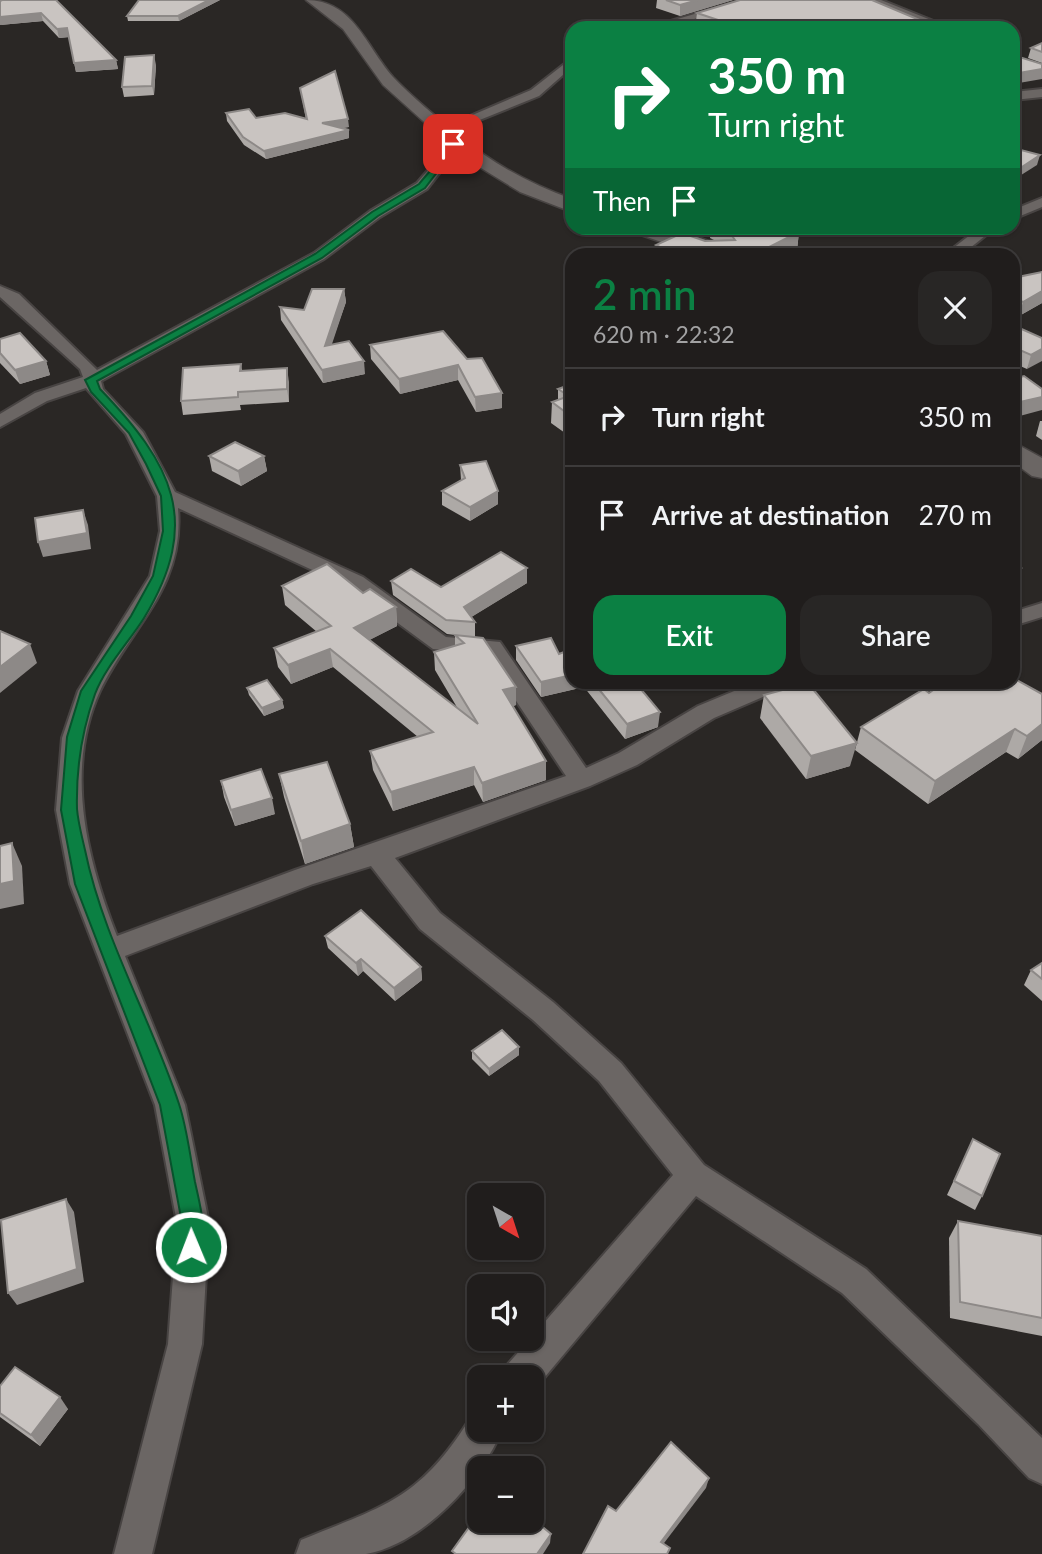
<!DOCTYPE html>
<meta charset="utf-8">
<style>
body{margin:0;font-family:Lato,sans-serif;background:#282625;color:#f1f3f6;height:100vh;display:flex;flex-direction:column;font-size:26px;white-space:nowrap}
*{box-sizing:border-box;margin:0}
p{font-size:23px;color:#a2a2a3}
.icon{flex:none;width:38px;height:38px;fill:none;stroke:currentColor;stroke-width:2;stroke-linecap:round;stroke-linejoin:round}
.map{position:relative;flex:1;overflow:hidden}
.sheet{position:absolute;left:565px;top:248px;width:455px;height:441px;display:flex;flex-direction:column;background:#201d1c;border-radius:21px;box-shadow:0 2px 5px #0004,0 0 0 2px #3d3b3b}
.sheet>*{flex:none}
.banner{position:absolute;left:565px;top:21px;width:455px;height:214px;border-radius:21px;box-shadow:0 2px 5px #0004,0 0 0 2px #3d3b3b;background:#0b8043;color:#fff;overflow:hidden}
.needle{width:46px;rotate:141deg}
.buttons{position:absolute;left:467px;top:1183px;display:grid;gap:14px}
.buttons a{display:grid;place-items:center;width:77px;height:77px;border-radius:14px;background:#201d1c;box-shadow:0 2px 5px #0004,0 0 0 2px #3d3b3b;font-size:35px}
.pin{position:absolute;display:grid;place-items:center;width:60px;height:60px;color:#fff;margin:-30px;border-radius:14px;box-shadow:0 4px 10px #0006}
.me{position:absolute;width:77px;margin:-38px;rotate:359deg;stroke-linejoin:round;filter:drop-shadow(0 0 5px #0008)}
.turn{display:flex;align-items:center;gap:24px;height:147px;padding:0 28px;font-size:32px}
.turn .icon{width:91px;height:91px;stroke-width:2.5}
.turn b{display:block;font-size:49px;line-height:60px}
.then{display:flex;align-items:center;height:66px;padding:0 28px;background:#0003;gap:14px;font-size:26px}
.round{display:grid;place-items:center;flex:none;width:74px;height:74px;border-radius:21px;background:#282625}
.overview{display:flex;align-items:center;justify-content:space-between;height:119px;padding:0 28px}
h1{font-size:42px;font-weight:600;line-height:52px;color:#0b8043}
.primary-button{display:flex;gap:14px;margin-top:auto;padding:14px 28px}
.primary-button a{flex:1;height:80px;border-radius:21px;background:#0b8043;color:#fff;font-size:28px;font-weight:600;line-height:80px;text-align:center}
.primary-button a+a{background:#282625;color:#f1f3f6}
ul{padding:0;list-style:none}
li{display:flex;align-items:center;gap:21px;height:98px;padding:0 28px;border-top:2px solid #3d3b3b}
li div{flex:1}
li b{display:block;font-size:26px}
li em{font-style:normal}
.map>svg:first-child{display:block}
.lines{fill:none;stroke-linecap:round;stroke-linejoin:round}
.street-casing{stroke:#484443;stroke-width:4}
.secondary-casing{stroke:#484443;stroke-width:3}
.street{fill:#6b6664;fill-rule:evenodd}
.secondary{fill:#6b6664;fill-rule:evenodd}
.wall{fill:#ada9a6}
.shaded-wall{fill:#8d8987}
.building{fill:#c9c4c1;stroke:#8d8987;stroke-width:2}
.route{fill:#0b8043;stroke:#07532c;stroke-width:2}
</style>
<div class="map">
<svg width="1042" height="1554" viewBox="0 0 1042 1554">
<rect width="100%" height="100%" fill="#2a2725"/>
<g class="lines">
<g class="street-casing">
<g id="street">
<polygon points="742,0 758,0 664,28 647,28"/>
<polygon points="867,0 881,0 951,28 936,28"/>
<polygon points="572,58 572,67 539,96 445,134 435,131 531,90"/>
<polygon points="1042,89 1042,97 1013,100 1013,92"/>
<path d="M448,141L459,144L444,157L441,171L427,189L380,217L324,259L101,381L103,389L143,432L175,492L363,577L446,637L500,642L586,768L619,753L698,706L756,682H789L786,687L714,718L637,765L590,786L395,858L440,913L553,1002L621,1063L704,1165L866,1269L1042,1438V1484L1029,1478L978,1424L842,1293L696,1196L534,1390L532,1377H503L508,1364L673,1175L599,1081L533,1020L420,929L371,866L313,884L125,956L185,1105L209,1223L202,1344L152,1554H114L168,1344L177,1223L155,1105L70,884L56,810L62,738L78,691L150,576L160,531L157,496L126,434L86,388L47,401L0,427V414L35,393L83,377L80,369L0,297V286L19,294L97,370L314,253L370,211L417,183L428,170L433,152ZM178,508L349,587L433,649L485,654L566,776L295,870L117,936C87,860 64,769 100,691C131,626 185,588 178,508Z"/>
<polygon points="1042,198 1042,207 1013,219 1013,210"/>
<polygon points="979,228 995,228 960,256 943,256"/>
<polygon points="1042,603 1042,617 1013,626 1013,612"/>
<path d="M480,1414V1430H502C482,1479 423,1544 366,1554C344,1554 318,1554 296,1554L301,1540C386,1505 419,1500 471,1417Z"/>
</g>
</g>
<g class="secondary-casing">
<g id="secondary">
<path d="M306,0C353,0 366,46 393,77C412,97 435,116 457,134C491,163 530,184 572,199V212L520,192L463,157L383,85L343,29Z"/>
<path d="M629,228C654,226 715,235 731,256H703L632,232Z"/>
<polygon points="1013,442 1042,458 1042,478 1032,476 1013,462"/>
</g>
</g>
<use href="#street" class="street"/>
<use href="#secondary" class="secondary"/>
</g>
<g class="wall">
<polygon points="56,0 116,60 118,69 76,72 69,37 59,38 43,21 0,25"/>
<polygon points="139,0 220,0 179,21 128,21 127,16"/>
<polygon points="657,0 733,0 680,16 656,8"/>
<polygon points="697,13 928,28 716,28 696,21"/>
<polygon points="1042,43 1042,63 1028,58 1031,48"/>
<polygon points="156,65 154,95 124,97 122,87"/>
<polygon points="300,88 349,127 342,128 349,130 349,138 266,159 244,145 227,121 226,113 256,118 306,119"/>
<polygon points="711,228 731,228 747,234 799,232 797,250 785,256 656,256 656,245 714,240 710,238"/>
<polygon points="1042,272 1042,303 1019,316 1013,313 1013,278"/>
<polygon points="344,289 346,302 331,344 365,374 323,383 281,320 280,307 304,310"/>
<polygon points="1013,329 1042,338 1027,369 1013,363"/>
<polygon points="443,331 502,408 476,412 458,380 400,394 371,359 370,345"/>
<polygon points="0,339 46,361 50,375 20,384 0,363"/>
<polygon points="241,364 242,371 289,382 289,402 240,405 241,410 183,415 181,401"/>
<polygon points="1013,379 1042,389 1016,417 1013,415"/>
<polygon points="572,384 572,438 551,423 552,402 558,400 558,389"/>
<polygon points="1040,421 1042,421 1042,440 1036,436"/>
<polygon points="209,456 264,456 267,471 241,486 212,471"/>
<polygon points="460,465 498,491 498,504 470,521 442,505 442,491 461,480"/>
<polygon points="527,568 527,583 471,617 475,622 475,637 516,687 516,705 513,706 546,761 546,780 483,802 474,785 393,811 373,770 370,751 418,737 333,667 291,684 278,667 274,648 317,632 285,605 282,586 363,593 396,607 397,626 369,640 458,709 435,670 434,652 455,646 455,635 447,634 393,595 391,581 441,587"/>
<polygon points="516,646 572,682 643,682 637,685 658,727 625,739 584,687 541,697 516,660"/>
<polygon points="247,688 282,700 284,708 264,716 249,695"/>
<polygon points="929,693 1042,694 1042,740 1018,759 1006,752 928,804 855,750 861,727"/>
<polygon points="764,695 850,766 806,779 760,718"/>
<polygon points="279,774 350,824 354,847 305,864 284,797"/>
<polygon points="221,781 275,814 235,826 224,797"/>
<polygon points="325,936 421,967 422,980 395,1001 363,971 358,976 328,948"/>
<polygon points="1042,963 1042,1001 1024,985 1031,970"/>
<polygon points="519,1047 519,1055 489,1076 472,1059 472,1051"/>
<polygon points="973,1139 982,1196 975,1210 947,1195"/>
<polygon points="958,1221 1042,1236 1042,1336 950,1318 949,1238"/>
<polygon points="0,1386 68,1409 40,1446 0,1417"/>
</g>
<g class="shaded-wall">
<polygon points="209,0 220,0 179,21 178,16"/>
<polygon points="698,0 733,0 680,16 680,5"/>
<polygon points="41,13 43,21 0,25 0,17"/>
<polygon points="929,24 928,28 909,28"/>
<polygon points="67,28 69,37 59,38 57,29"/>
<polygon points="154,55 156,65 154,95 152,86"/>
<polygon points="116,60 118,69 76,72 74,63"/>
<polygon points="1042,69 1042,79 1013,84 1013,74"/>
<polygon points="348,119 349,127 323,131 322,123"/>
<polygon points="349,130 349,138 266,159 264,151"/>
<polygon points="1040,155 1037,165 1013,180 1016,171"/>
<polygon points="799,232 797,250 785,256 751,256"/>
<polygon points="344,289 346,302 327,359 325,346"/>
<polygon points="1042,291 1042,303 1019,316 1023,302"/>
<polygon points="1042,349 1042,361 1027,369 1031,355"/>
<polygon points="46,361 50,375 20,384 15,370"/>
<polygon points="364,361 365,374 323,383 322,370"/>
<polygon points="458,365 458,380 400,394 399,379"/>
<polygon points="287,368 289,382 289,402 287,389"/>
<polygon points="502,393 502,408 476,412 475,397"/>
<polygon points="1042,397 1042,410 1016,417 1020,402"/>
<polygon points="264,456 267,471 241,486 238,471"/>
<polygon points="498,491 498,504 470,521 470,507"/>
<polygon points="83,510 88,525 91,549 43,557 38,542"/>
<polygon points="527,568 527,583 465,621 464,607"/>
<polygon points="1021,568 1013,590 1013,573"/>
<polygon points="396,607 397,626 356,647 354,628"/>
<polygon points="30,644 37,663 0,693 0,667"/>
<polygon points="330,649 333,667 291,684 288,665"/>
<polygon points="572,675 572,682 584,682 584,687 541,697 541,682"/>
<polygon points="516,687 516,705 504,709 503,690"/>
<polygon points="282,700 284,708 264,716 262,708"/>
<polygon points="660,712 658,727 625,739 627,724"/>
<polygon points="1042,724 1042,740 1018,759 1027,736"/>
<polygon points="1015,729 1006,752 928,804 935,781"/>
<polygon points="857,743 850,766 806,779 811,756"/>
<polygon points="546,761 546,780 483,802 482,783"/>
<polygon points="474,767 474,785 393,811 391,792"/>
<polygon points="272,798 275,814 235,826 231,810"/>
<polygon points="350,824 354,847 305,864 301,841"/>
<polygon points="12,843 22,866 24,904 0,909 0,884"/>
<polygon points="361,959 363,971 358,976 356,963"/>
<polygon points="421,967 422,980 395,1001 394,988"/>
<polygon points="519,1047 519,1055 489,1076 489,1069"/>
<polygon points="66,1199 74,1212 84,1282 17,1305 8,1293"/>
<polygon points="60,1397 68,1409 40,1446 31,1435"/>
<polygon points="709,1478 706,1488 658,1551 661,1542"/>
<polygon points="551,1534 550,1543 543,1554 537,1554"/>
</g>
<g class="building">
<polygon points="2,0 56,0 116,60 74,63 67,28 57,29 41,13 0,17 0,1"/>
<polygon points="139,0 209,0 178,16 127,16"/>
<polygon points="666,0 698,0 680,5"/>
<polygon points="740,0 872,0 929,24 909,28 742,28 697,13"/>
<polygon points="1042,43 1042,52 1031,48"/>
<polygon points="154,55 152,86 122,87 125,57"/>
<polygon points="1013,55 1042,64 1042,69 1013,74"/>
<polygon points="335,71 348,119 322,123 349,130 264,151 243,137 226,113 249,109 256,118 285,113 307,119 300,88"/>
<polygon points="1013,148 1040,155 1016,171 1013,170"/>
<polygon points="724,228 731,228 747,234 760,228 788,228 799,232 751,256 676,256 656,245 682,233 705,241 735,240 727,229"/>
<polygon points="1042,272 1042,291 1023,302 1013,298 1013,278"/>
<polygon points="312,289 344,289 325,346 349,341 364,361 322,370 280,307 304,310"/>
<polygon points="1017,327 1042,338 1042,349 1031,355 1013,347 1013,329"/>
<polygon points="443,331 467,359 482,358 502,393 475,397 458,365 399,379 370,345"/>
<polygon points="20,333 46,361 15,370 0,353 0,339"/>
<polygon points="241,364 240,371 287,368 287,389 238,392 238,397 181,401 183,368"/>
<polygon points="1024,376 1042,389 1042,397 1020,402 1013,397 1013,379"/>
<polygon points="572,384 572,417 552,402 569,396 558,389"/>
<polygon points="235,442 264,456 238,471 209,456"/>
<polygon points="486,461 498,491 470,507 442,491 465,478 460,465"/>
<polygon points="83,510 87,533 38,542 35,518"/>
<polygon points="501,552 527,568 464,607 475,622 446,620 391,581 411,569 441,587"/>
<polygon points="327,564 363,593 370,589 396,607 354,628 478,724 434,652 464,643 455,635 483,638 516,687 503,690 546,761 482,783 474,767 391,792 370,751 433,732 330,649 288,665 274,648 331,626 282,586"/>
<polygon points="1013,564 1021,568 1013,573"/>
<polygon points="0,631 30,644 0,667"/>
<polygon points="551,638 559,654 572,649 572,675 541,682 516,646"/>
<polygon points="1013,678 1042,694 1042,724 1027,736 1015,729 935,781 861,727 924,689 929,693 944,682 1013,682"/>
<polygon points="267,680 282,700 262,708 247,688"/>
<polygon points="593,682 635,682 660,712 627,724"/>
<polygon points="808,683 857,743 811,756 764,695"/>
<polygon points="327,762 350,824 301,841 279,774"/>
<polygon points="261,769 272,798 231,810 221,781"/>
<polygon points="12,843 14,881 0,884 0,846"/>
<polygon points="361,910 421,967 394,988 361,959 356,963 325,936"/>
<polygon points="1042,963 1042,979 1031,970"/>
<polygon points="502,1030 519,1047 489,1069 472,1051"/>
<polygon points="973,1139 1000,1154 982,1196 954,1181"/>
<polygon points="66,1199 77,1269 8,1293 1,1220"/>
<polygon points="958,1221 1042,1236 1042,1318 960,1302"/>
<polygon points="15,1367 60,1397 31,1435 0,1413 0,1386"/>
<polygon points="671,1442 709,1478 661,1542 670,1548 667,1554 583,1554 608,1506 616,1511"/>
<polygon points="480,1512 480,1521 493,1521 502,1529 508,1521 532,1521 532,1518 551,1534 537,1554 456,1554 452,1551"/>
</g>
<path class="route" d="M453,141L457,144L442,156L438,171L425,188L378,216L322,258L97,381L100,389C172,464 203,521 144,618C129,642 105,667 95,694C82,730 76,770 77,809C78,822 82,837 85,850C103,938 151,1019 179,1104C187,1128 190,1156 195,1182C200,1205 208,1232 199,1254L191,1258L183,1254L180,1247L182,1223L160,1105L75,884L61,810L67,737L81,691L131,616L153,576L163,531L161,496L146,464L129,433L91,392L85,380L315,254L372,212L419,184L430,171L435,153Z"/>
</svg>
<div class="buttons">
<a><svg class="needle" viewBox="-14 -14 28 28"><path d="M0-13l5 13h-10z" fill="#e53935"/><path d="M0 13l5-13h-10z" fill="#a2a2a3"/></svg></a>
<a><svg class="icon" aria-label="sound" viewBox="0 0 24 24"><path d="M4 9h4l5-4v14l-5-4H4zM17 9q2 3 0 6"/></svg></a>
<a>+</a>
<a>−</a>
</div>
<div class="pin" style="left:453px;top:144px;background:#d93025"><svg class="icon" aria-label="arrive" viewBox="0 0 24 24"><path d="M6 21V4h12l-3 4 3 4H6"/></svg></div>
<svg class="me" style="left:191px;top:1247px" viewBox="-20 -20 40 40"><circle r="17" fill="#0b8043" stroke="#fff" stroke-width="3"/><path d="M0-11L8 9 0 5-8 9z" fill="#fff"/></svg>
<div class="banner">
<div class="turn"><svg class="icon" aria-label="right" viewBox="0 0 24 24"><path d="M7 20v-9h11M14 6l5 5-5 5"/></svg><div><b>350 m</b>Turn right</div></div>
<div class="then">Then<svg class="icon" aria-label="arrive" viewBox="0 0 24 24"><path d="M6 21V4h12l-3 4 3 4H6"/></svg></div>
</div>
<section class="sheet">
<div class="overview"><div><h1>2 min</h1><p>620 m · 22:32</p></div><a class="round"><svg class="icon" aria-label="close" viewBox="0 0 24 24"><path d="M6 6l12 12M18 6L6 18"/></svg></a></div>
<ul>
<li><svg class="icon" aria-label="right" viewBox="0 0 24 24"><path d="M7 20v-9h11M14 6l5 5-5 5"/></svg><div><b>Turn right</b></div><em>350 m</em></li>
<li><svg class="icon" aria-label="arrive" viewBox="0 0 24 24"><path d="M6 21V4h12l-3 4 3 4H6"/></svg><div><b>Arrive at destination</b></div><em>270 m</em></li>
</ul>
<div class="primary-button"><a>Exit</a><a>Share</a></div>
</section>
</div>
